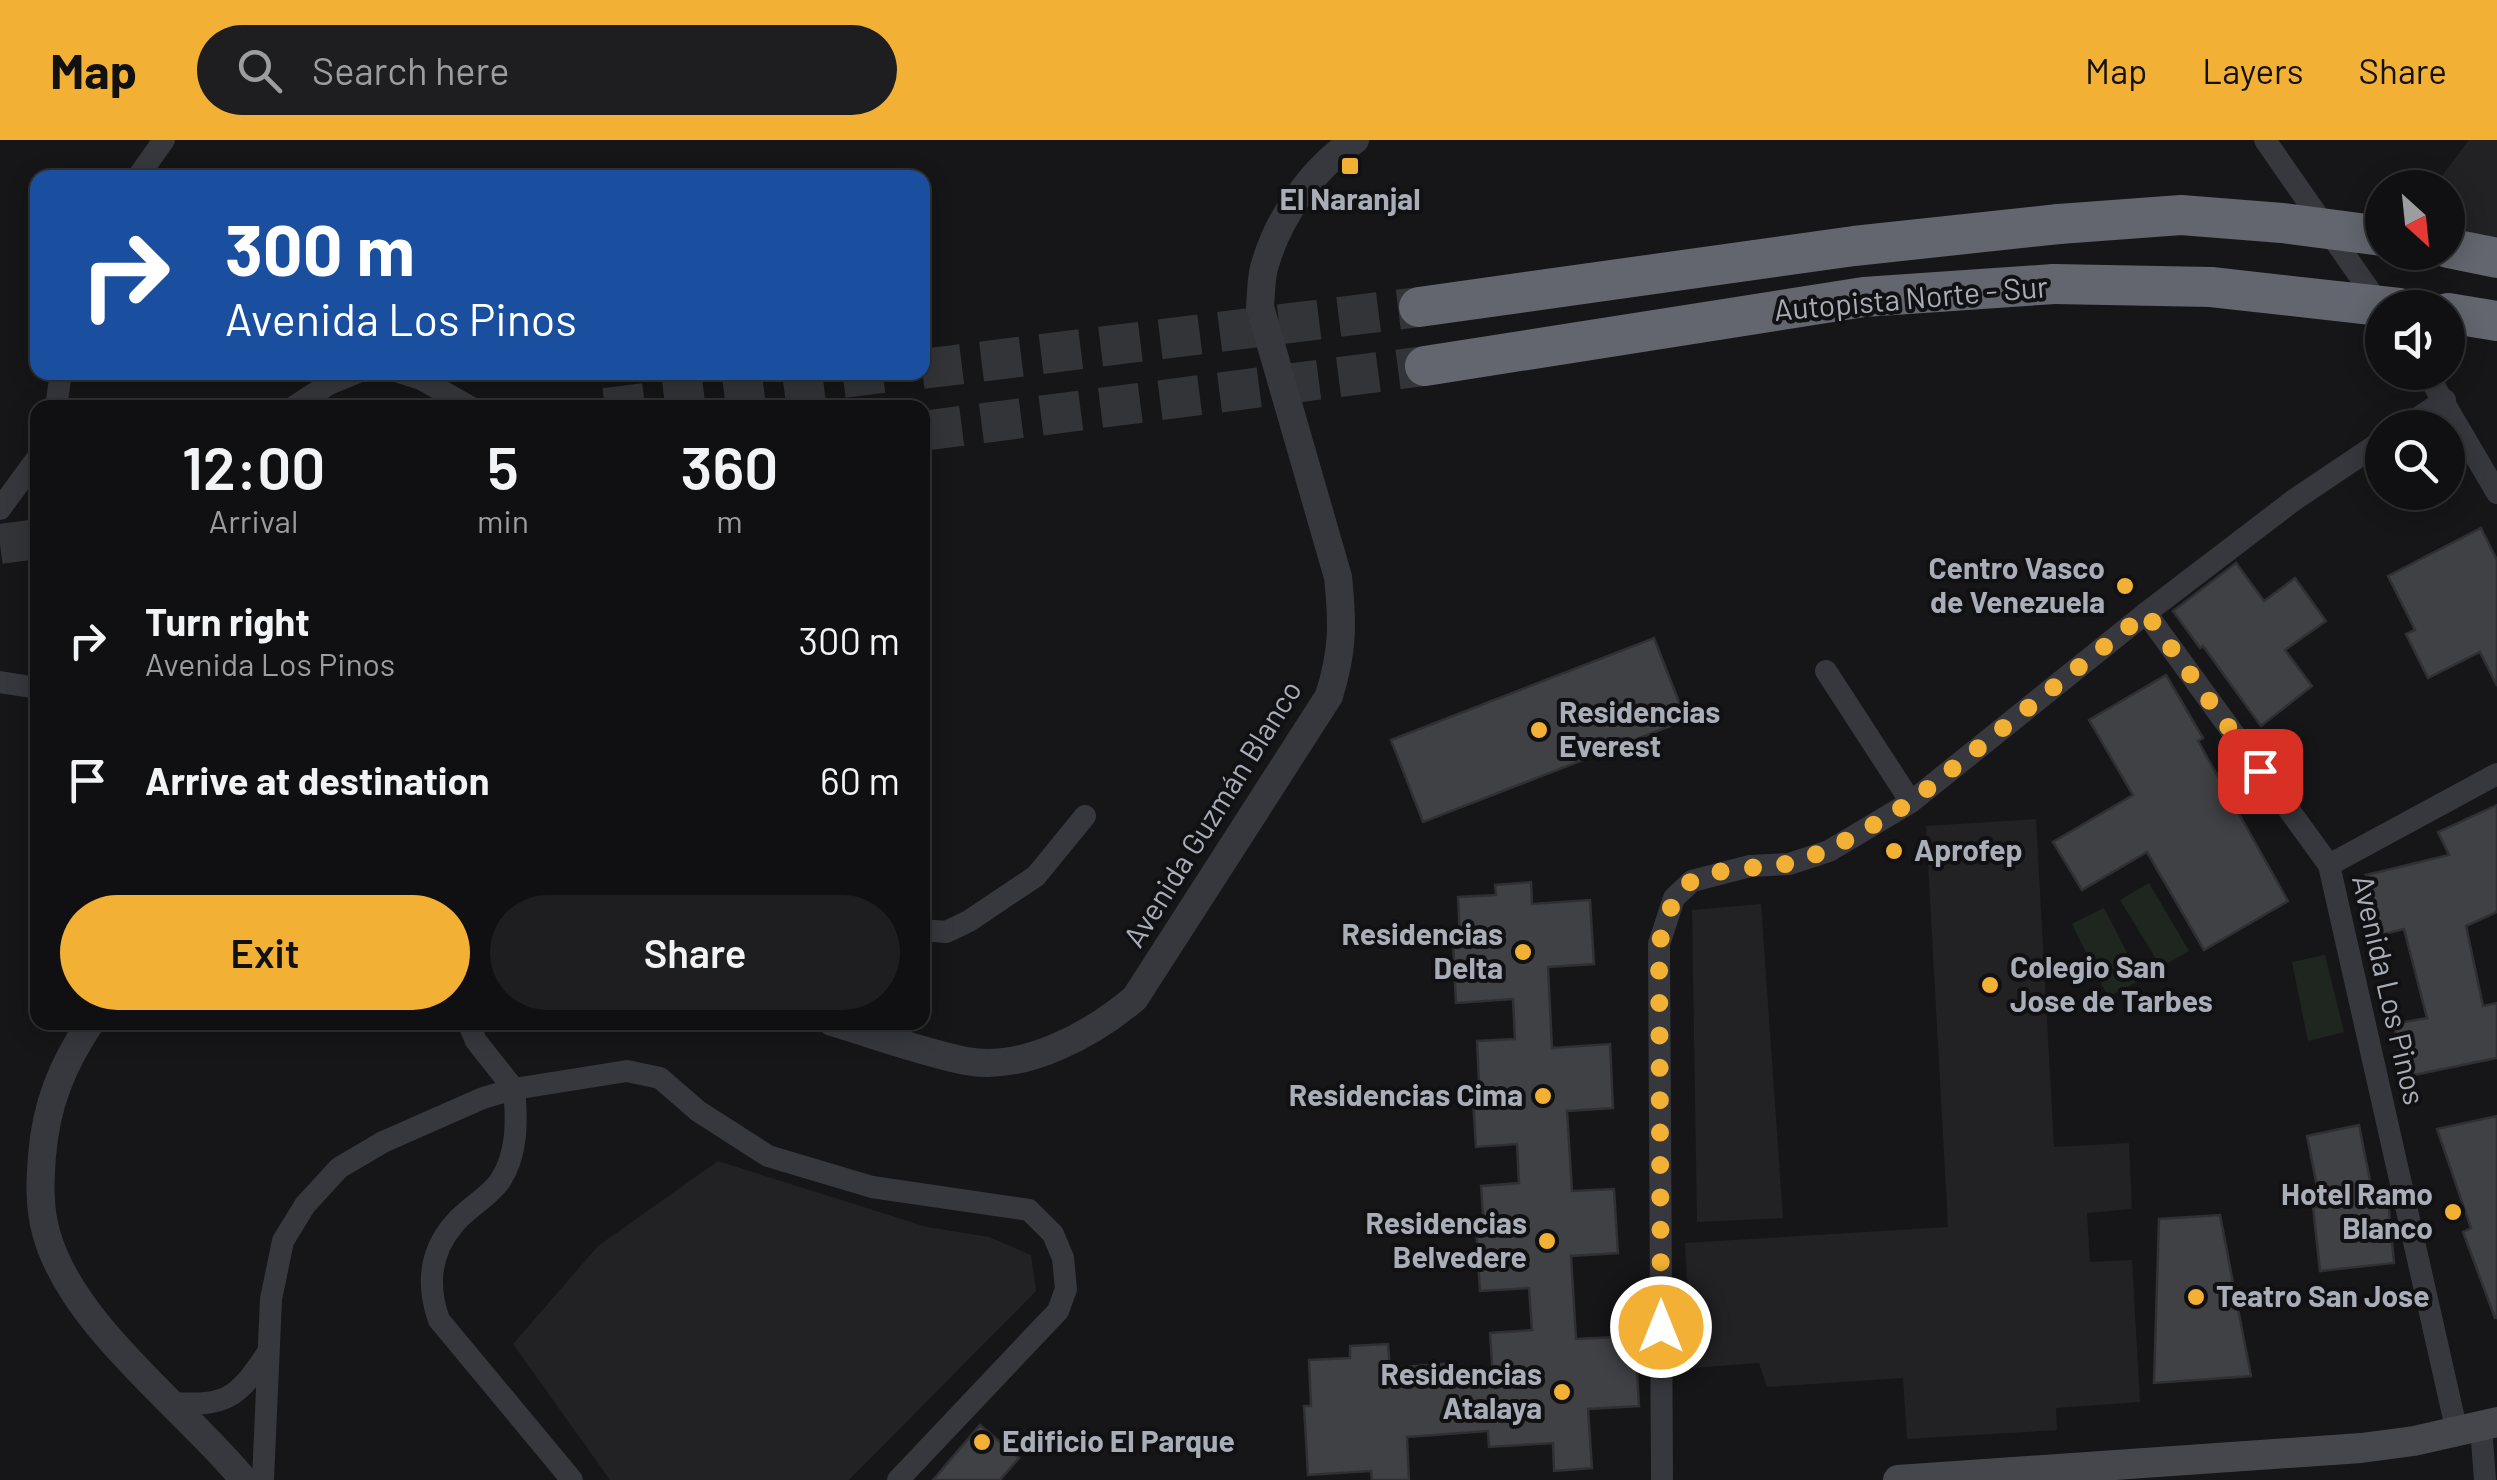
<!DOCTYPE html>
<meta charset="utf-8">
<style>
body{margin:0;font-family:Barlow,sans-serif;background:#1e1e20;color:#f1f3f6;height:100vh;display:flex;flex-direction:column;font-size:38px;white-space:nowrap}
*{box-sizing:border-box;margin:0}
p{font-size:32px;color:#9c9d9f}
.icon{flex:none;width:55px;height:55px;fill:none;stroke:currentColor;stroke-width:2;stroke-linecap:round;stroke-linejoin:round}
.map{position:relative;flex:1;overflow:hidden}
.sheet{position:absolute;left:30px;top:260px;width:900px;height:630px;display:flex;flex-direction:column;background:#101012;border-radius:20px;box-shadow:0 5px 25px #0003,0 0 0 2px #303032}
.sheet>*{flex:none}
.hud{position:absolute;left:30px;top:30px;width:900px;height:210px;border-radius:20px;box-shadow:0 5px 25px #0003,0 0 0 2px #303032;background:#1a4fa0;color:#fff;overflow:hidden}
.needle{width:65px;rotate:153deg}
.controls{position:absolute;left:2365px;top:30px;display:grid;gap:20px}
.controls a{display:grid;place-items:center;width:100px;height:100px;border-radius:50%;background:#101012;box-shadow:0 5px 25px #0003,0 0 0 2px #303032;font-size:50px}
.pin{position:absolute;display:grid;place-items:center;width:85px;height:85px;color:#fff;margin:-42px;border-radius:20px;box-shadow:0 5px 15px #0006}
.me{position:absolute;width:110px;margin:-55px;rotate:0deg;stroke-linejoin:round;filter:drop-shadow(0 0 8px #0008)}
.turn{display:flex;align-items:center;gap:35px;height:210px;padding:0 30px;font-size:45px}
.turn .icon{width:130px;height:130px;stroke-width:2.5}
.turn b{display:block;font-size:70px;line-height:85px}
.eta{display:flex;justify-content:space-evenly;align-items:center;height:170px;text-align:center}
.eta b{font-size:60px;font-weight:600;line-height:70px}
.action{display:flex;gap:20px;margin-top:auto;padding:20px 30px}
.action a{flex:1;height:115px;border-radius:60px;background:#f2b134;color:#111;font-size:40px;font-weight:600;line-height:115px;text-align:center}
.action a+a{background:#1e1e20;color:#f1f3f6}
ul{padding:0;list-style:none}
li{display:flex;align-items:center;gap:30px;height:140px;padding:0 30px}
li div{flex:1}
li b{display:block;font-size:38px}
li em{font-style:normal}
header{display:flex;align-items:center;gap:60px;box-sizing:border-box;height:140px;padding:0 50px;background:#f2b134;color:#111}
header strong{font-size:48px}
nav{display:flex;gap:55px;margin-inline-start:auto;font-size:35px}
.search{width:700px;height:90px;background:#1e1e20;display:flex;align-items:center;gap:25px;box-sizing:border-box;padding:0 35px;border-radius:55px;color:#9c9d9f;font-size:38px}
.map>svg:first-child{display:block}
.built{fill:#222225}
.green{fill:#1e261f}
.building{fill:#404145;stroke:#303034;stroke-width:2.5}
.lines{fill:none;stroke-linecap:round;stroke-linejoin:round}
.motorway-tunnel{stroke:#333438;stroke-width:40;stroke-dasharray:40 20;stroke-linecap:butt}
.minor{stroke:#37383d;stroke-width:22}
.tertiary{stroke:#37383d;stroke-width:28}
.secondary{stroke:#45474d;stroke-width:30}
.motorway{stroke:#63666e;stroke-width:40}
.motorway-bridge{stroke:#63666e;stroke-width:40}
.route{stroke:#f2b134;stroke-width:18;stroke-dasharray:0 32.4}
.poi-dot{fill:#f2b134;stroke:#111113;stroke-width:4}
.labels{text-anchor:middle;stroke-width:8;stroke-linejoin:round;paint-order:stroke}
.poi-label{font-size:30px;font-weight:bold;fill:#a8adb8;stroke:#111113;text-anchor:end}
.street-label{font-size:30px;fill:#a8adb8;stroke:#111113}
</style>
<header>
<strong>Map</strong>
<div class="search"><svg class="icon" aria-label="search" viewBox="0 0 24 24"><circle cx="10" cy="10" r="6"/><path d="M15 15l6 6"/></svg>Search here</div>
<nav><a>Map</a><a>Layers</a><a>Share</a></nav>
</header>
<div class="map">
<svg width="2497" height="1340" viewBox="0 0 2497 1340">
<rect width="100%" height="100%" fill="#161618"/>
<g class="built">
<polygon points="2469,0 2497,0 2497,126 2448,86 2448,48 2433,48"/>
<polygon points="2036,679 2054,1007 2129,1003 2132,1069 2087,1073 2090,1122 2132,1120 2140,1262 2056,1268 2057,1290 1907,1299 1903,1238 1767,1247 1759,1223 1692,1228 1685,1103 1948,1087 1926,686"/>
<polygon points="1761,764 1783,1078 1697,1082 1692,770"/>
<polygon points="718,1021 927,1087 989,1097 1031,1115 1036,1151 849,1340 610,1340 513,1204 598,1106"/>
</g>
<g class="green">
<polygon points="2149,743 2189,811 2161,827 2120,760"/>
<polygon points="2104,768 2141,840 2108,857 2072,784"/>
<polygon points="2325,815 2344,892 2308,901 2292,822"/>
</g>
<g class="building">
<polygon points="2481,388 2497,420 2497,546 2480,512 2428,538 2406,494 2415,490 2388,436"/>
<polygon points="2236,423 2264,461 2295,438 2326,481 2285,510 2312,546 2261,586 2203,506 2200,508 2173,471"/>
<polygon points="1654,498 1686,580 1423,682 1391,600"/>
<polygon points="2166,535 2203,598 2198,601 2288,761 2204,810 2147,712 2082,750 2053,702 2133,655 2089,580"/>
<polygon points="2497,665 2497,772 2466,786 2483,866 2497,863 2497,918 2404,937 2394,884 2427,878 2404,789 2381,795 2366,735 2449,715 2438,692"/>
<polygon points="1531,742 1532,764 1590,760 1594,824 1548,827 1552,908 1610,904 1613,968 1567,971 1572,1051 1614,1049 1618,1113 1571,1116 1576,1199 1635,1196 1639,1266 1588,1269 1592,1328 1554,1331 1553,1303 1489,1307 1488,1291 1407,1297 1409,1340 1372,1340 1371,1331 1308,1335 1304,1266 1311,1266 1309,1220 1350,1218 1350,1206 1388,1204 1390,1228 1453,1223 1454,1239 1493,1238 1490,1193 1532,1190 1529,1148 1480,1151 1476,1088 1484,1088 1481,1046 1519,1043 1517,1004 1476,1007 1472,944 1479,943 1477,901 1515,899 1513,859 1456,863 1453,800 1460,799 1458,757 1496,755 1495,745"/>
<polygon points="2497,976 2497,1178 2495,1178 2463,1092 2471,1088 2437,989"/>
<polygon points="2359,985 2374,1061 2388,1060 2394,1123 2320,1131 2313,1067 2321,1067 2307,996"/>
<polygon points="2220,1075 2251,1236 2154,1243 2159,1079"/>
<polygon points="980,1285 1019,1318 1000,1340 933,1340"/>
</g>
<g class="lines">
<g class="motorway-tunnel">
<polyline points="922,229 1419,167"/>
<polyline points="605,268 890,232"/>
<polyline points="922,291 1425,226"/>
<polyline points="0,404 38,399"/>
</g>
<g class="minor">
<polyline points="2265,0 2381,167"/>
<polyline points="137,38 164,0"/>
<polyline points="399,232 421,239 472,268"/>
<polyline points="2426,232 2497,353"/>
<polyline points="56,268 61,232"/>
<polyline points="292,268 329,244 358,232"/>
<polyline points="2403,288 2445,260"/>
<polyline points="0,369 38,317"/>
<polyline points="2146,473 2329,725 2457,1292"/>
<polyline points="1826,531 1911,662"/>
<polyline points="0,542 38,548"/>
<polyline points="2329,725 2497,634"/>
<polyline points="922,790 946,792 969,781 1036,736 1085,676"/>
<polyline points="468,882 476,901 514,949"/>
<path d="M514,949C517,979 518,1014 500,1041C488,1058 467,1068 454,1084C429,1113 427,1146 439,1180L572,1340"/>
<path d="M173,1263C225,1266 237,1259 266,1215"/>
<polyline points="2481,1287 2485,1340"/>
<polyline points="263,1340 271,1159 283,1101 305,1065 339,1028 383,1002 483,958 514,949 627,931 660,938 698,971 768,1016 872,1047 1029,1070 1053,1094 1063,1118 1066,1149 1058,1171 898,1340"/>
<polyline points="1662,1340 1659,804 1674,758 1692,741 1750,726 1789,724 1829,711 1911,662 2146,473 2294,360 2382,301"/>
</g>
<g class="tertiary">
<path d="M91,882C62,925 46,965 42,1016C40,1041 39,1067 46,1092C70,1184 184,1267 244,1340"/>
<path d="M832,882C876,895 921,912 966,921C1024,932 1093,894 1135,858L1329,556C1343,511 1343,484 1338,437L1260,167C1261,154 1261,140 1264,128C1278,77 1312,29 1355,0"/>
</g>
<polyline class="secondary" points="1898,1340 2361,1308 2414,1301 2497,1282"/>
<g class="motorway">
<polyline points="2448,108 2497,118"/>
<polyline points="1419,167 1854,106 2059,84"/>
<polyline points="2448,173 2497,181"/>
<polyline points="1425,226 1864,157 2054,144"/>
</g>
<g class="motorway-bridge">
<polyline points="2059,84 2181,75 2282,83 2382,96"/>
<polyline points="2054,144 2211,147 2399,168"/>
</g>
</g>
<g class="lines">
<path class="route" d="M1661,1187L1659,804C1666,783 1670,758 1689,743C1715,725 1766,730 1794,722C1837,709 1873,685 1911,662L2146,473L2260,631"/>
</g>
<g class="poi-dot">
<rect x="1340" y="16" width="20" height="20" rx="5"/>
<circle cx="2125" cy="446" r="10"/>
<circle cx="1539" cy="590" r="10"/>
<circle cx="1894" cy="711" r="10"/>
<circle cx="1523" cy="812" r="10"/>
<circle cx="1990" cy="845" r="10"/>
<circle cx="1543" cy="956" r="10"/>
<circle cx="2453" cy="1072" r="10"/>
<circle cx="1547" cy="1101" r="10"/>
<circle cx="2196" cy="1157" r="10"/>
<circle cx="1562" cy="1252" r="10"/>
<circle cx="982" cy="1302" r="10"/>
</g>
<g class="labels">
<g class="poi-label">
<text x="1350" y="70" text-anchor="middle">El Naranjal</text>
<text x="2105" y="439">Centro Vasco<tspan x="2105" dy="34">de Venezuela</tspan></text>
<text x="1559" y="583" text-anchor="start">Residencias<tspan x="1559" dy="34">Everest</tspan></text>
<text x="1914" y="721" text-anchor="start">Aprofep</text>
<text x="1503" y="805">Residencias<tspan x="1503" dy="34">Delta</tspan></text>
<text x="2010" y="838" text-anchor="start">Colegio San<tspan x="2010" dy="34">Jose de Tarbes</tspan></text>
<text x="1523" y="966">Residencias Cima</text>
<text x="2433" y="1065">Hotel Ramo<tspan x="2433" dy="34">Blanco</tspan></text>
<text x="1527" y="1094">Residencias<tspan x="1527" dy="34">Belvedere</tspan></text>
<text x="2216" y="1167" text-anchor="start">Teatro San Jose</text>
<text x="1542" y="1245">Residencias<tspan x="1542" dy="34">Atalaya</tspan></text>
<text x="1002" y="1312" text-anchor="start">Edificio El Parque</text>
</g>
<g class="street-label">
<text transform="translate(1911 159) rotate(-5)" y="10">Autopista Norte - Sur</text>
<text transform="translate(1213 674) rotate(-58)" y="10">Avenida Guzmán Blanco</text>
<text transform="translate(2388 850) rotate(77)" y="10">Avenida Los Pinos</text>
</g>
</g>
</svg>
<div class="controls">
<a><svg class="needle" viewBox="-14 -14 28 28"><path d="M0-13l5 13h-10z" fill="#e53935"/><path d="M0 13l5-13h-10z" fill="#9c9d9f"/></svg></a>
<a><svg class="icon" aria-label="sound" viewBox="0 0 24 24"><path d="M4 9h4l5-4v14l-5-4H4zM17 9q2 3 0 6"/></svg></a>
<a><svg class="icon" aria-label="search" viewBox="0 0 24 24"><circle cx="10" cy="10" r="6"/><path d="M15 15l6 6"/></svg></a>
</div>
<div class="pin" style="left:2260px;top:631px;background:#d93025"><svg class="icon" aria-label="arrive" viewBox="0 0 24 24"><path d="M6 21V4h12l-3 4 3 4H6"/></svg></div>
<svg class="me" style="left:1661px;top:1187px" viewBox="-20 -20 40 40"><circle r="17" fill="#f2b134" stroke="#fff" stroke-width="3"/><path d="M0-11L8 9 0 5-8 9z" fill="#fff"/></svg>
<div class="hud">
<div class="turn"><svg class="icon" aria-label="right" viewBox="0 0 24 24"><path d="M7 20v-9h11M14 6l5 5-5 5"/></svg><div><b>300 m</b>Avenida Los Pinos</div></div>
</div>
<section class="sheet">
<div class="eta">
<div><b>12:00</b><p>Arrival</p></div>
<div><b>5</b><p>min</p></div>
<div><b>360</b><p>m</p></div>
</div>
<ul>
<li><svg class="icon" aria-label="right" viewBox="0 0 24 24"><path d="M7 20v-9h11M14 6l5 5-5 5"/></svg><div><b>Turn right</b><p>Avenida Los Pinos</p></div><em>300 m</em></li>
<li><svg class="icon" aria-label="arrive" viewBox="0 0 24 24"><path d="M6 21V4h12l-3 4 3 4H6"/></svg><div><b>Arrive at destination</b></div><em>60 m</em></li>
</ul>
<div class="action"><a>Exit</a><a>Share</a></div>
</section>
</div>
